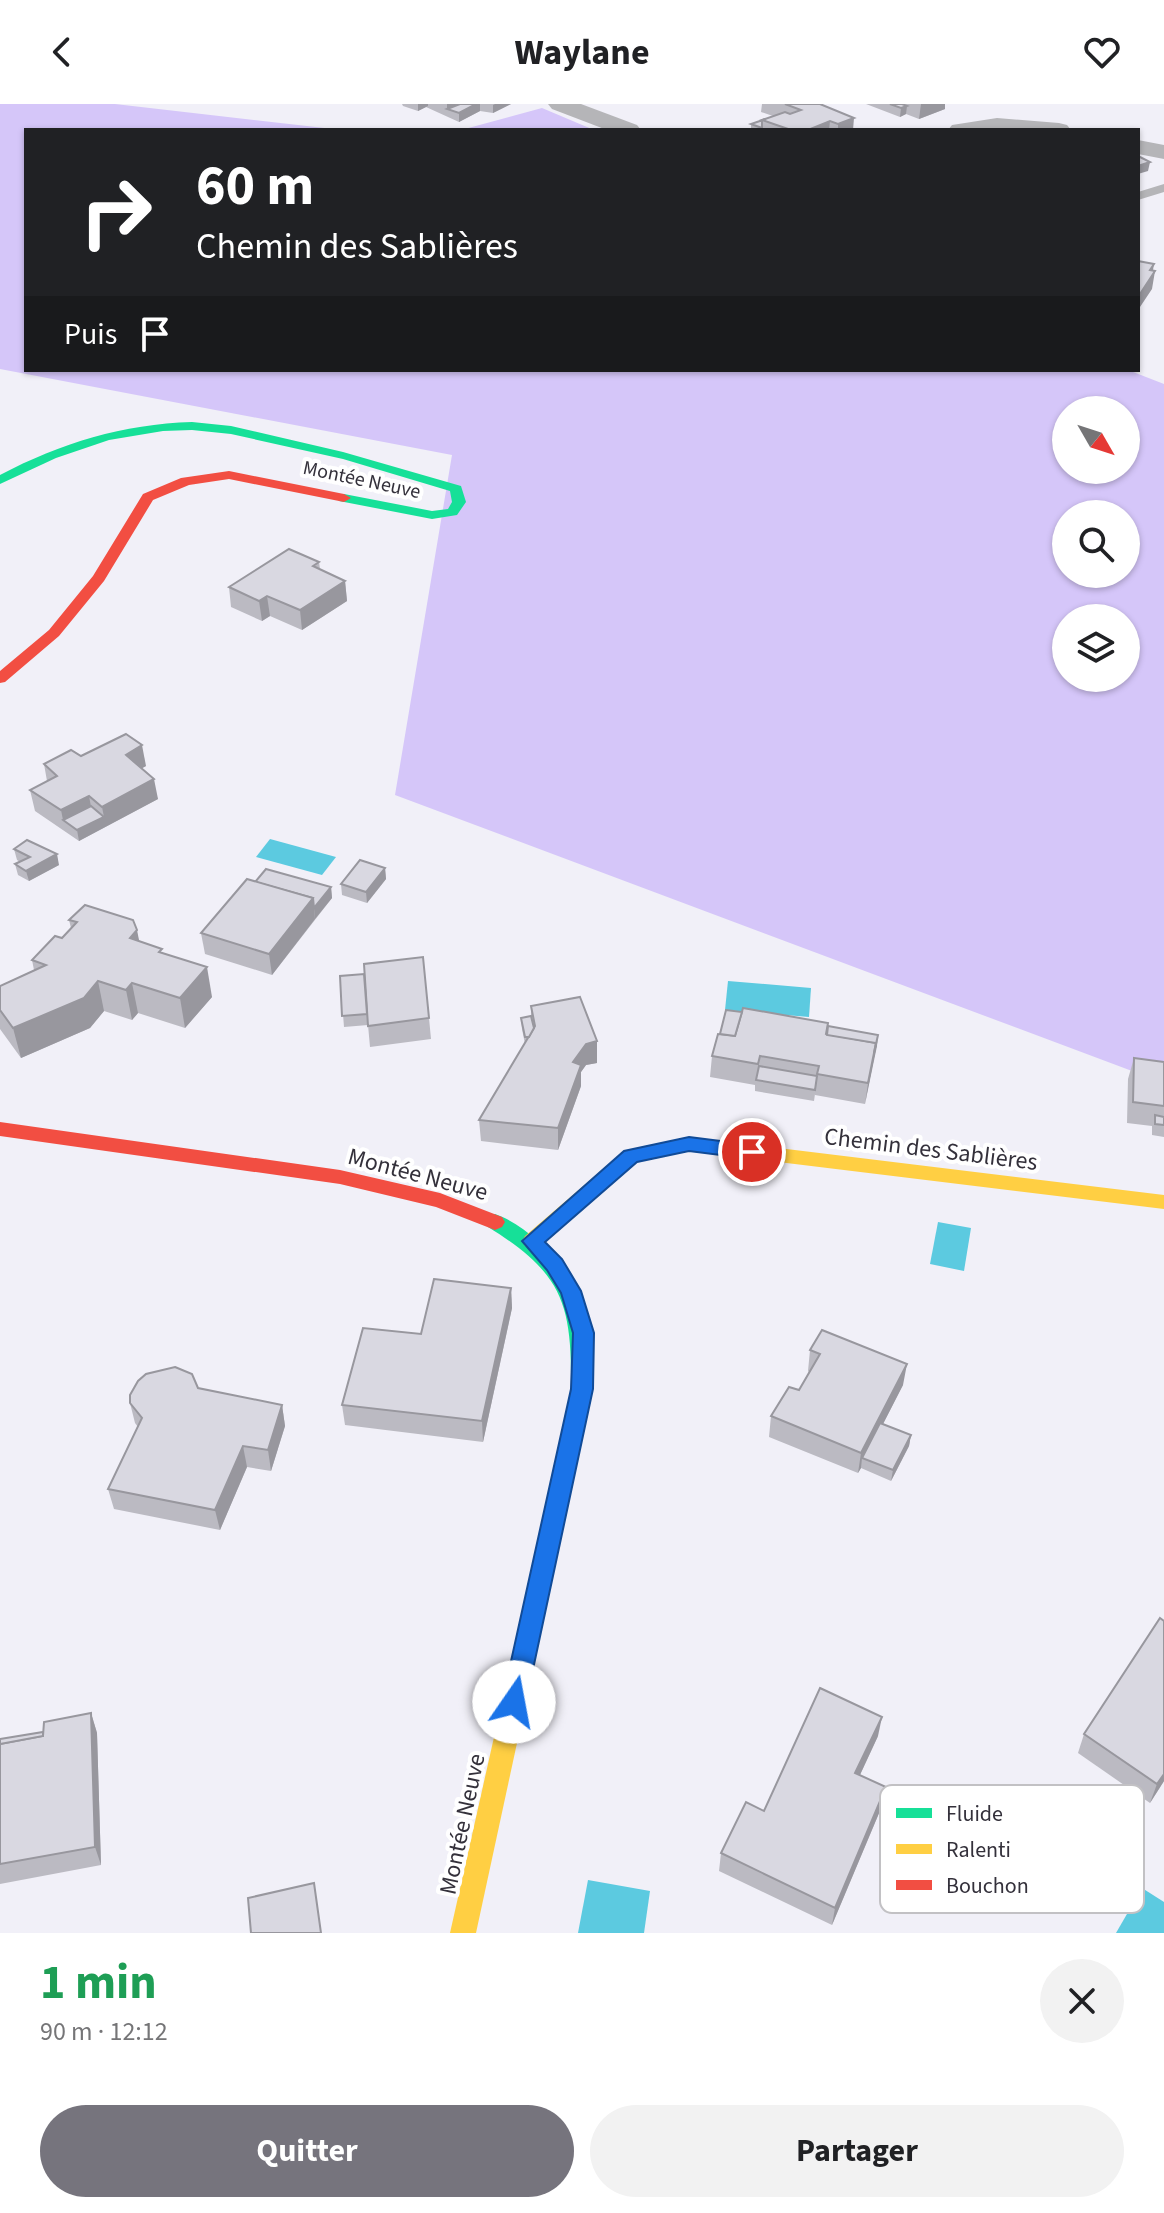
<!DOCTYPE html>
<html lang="fr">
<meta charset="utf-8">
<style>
body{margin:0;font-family:"Source Sans 3",sans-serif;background:#f2f2f2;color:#202124;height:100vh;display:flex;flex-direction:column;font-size:30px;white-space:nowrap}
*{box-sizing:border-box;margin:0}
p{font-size:26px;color:#757577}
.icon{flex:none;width:44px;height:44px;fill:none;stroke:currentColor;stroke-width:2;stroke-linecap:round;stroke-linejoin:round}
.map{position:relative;height:1829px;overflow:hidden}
.drawer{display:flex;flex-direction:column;background:#fff;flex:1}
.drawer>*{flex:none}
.guide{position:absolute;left:24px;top:24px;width:1116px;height:244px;border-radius:0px;box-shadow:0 2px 6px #0004;background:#202124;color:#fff;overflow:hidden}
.needle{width:52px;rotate:129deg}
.fabs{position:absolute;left:1052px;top:292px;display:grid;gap:16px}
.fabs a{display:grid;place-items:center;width:88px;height:88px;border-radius:50%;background:#fff;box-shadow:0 2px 6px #0004;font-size:40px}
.pin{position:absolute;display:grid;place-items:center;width:68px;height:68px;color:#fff;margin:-34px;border:4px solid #fff;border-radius:50%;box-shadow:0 2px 8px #0007}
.me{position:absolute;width:88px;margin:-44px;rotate:12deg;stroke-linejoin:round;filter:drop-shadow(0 0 6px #0008)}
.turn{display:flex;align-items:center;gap:28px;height:168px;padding:0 40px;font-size:36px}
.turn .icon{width:104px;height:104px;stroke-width:2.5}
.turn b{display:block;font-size:56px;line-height:68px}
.then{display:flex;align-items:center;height:76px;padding:0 40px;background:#0003;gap:16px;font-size:30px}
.round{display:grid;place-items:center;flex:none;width:84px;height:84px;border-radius:42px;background:#f2f2f2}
.head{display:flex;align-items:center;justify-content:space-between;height:136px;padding:0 40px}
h1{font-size:48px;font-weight:700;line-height:60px;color:#1e9e55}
.action{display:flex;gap:16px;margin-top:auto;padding:16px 40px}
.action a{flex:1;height:92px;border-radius:48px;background:#76747d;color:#fff;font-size:32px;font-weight:700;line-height:92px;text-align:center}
.action a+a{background:#f2f2f2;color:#202124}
header{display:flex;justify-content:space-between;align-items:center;height:104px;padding:0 40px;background:#fff;font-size:36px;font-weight:700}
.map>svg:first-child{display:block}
.forest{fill:#d5c6f9;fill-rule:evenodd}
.water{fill:#5ccae0}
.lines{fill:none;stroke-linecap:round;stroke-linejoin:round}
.lane{fill:#b5b5b8;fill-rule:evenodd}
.street{fill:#b5b5b8;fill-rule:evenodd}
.fast{fill:#16e098;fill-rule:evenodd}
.slow{fill:#ffcf43;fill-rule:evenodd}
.jam{fill:#f24e42;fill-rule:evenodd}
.wall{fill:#bbbac2}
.shaded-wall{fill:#98979e}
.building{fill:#d9d8e1;stroke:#98979e;stroke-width:2}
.route{fill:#1a73e8;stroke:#114b97;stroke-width:2}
.labels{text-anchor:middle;stroke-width:8;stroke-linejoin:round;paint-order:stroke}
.far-street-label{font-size:20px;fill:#34313b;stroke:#fff}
.street-label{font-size:24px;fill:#34313b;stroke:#fff}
.key{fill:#fff;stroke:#c2c1c4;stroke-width:2}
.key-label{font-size:22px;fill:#34313b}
</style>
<header><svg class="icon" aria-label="back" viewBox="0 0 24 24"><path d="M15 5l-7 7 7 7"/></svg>Waylane<svg class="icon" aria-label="heart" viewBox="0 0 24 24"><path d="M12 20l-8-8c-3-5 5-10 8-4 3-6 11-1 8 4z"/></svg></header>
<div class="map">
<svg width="1164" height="1829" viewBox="0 0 1164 1829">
<rect width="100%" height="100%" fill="#f1f0f8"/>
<g class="forest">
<path d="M0,0H115L342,26H26V266H1128L1164,280V979L395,691L452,351L0,265ZM1066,306H1126V366H1066ZM1066,410H1126V470H1066ZM1066,514H1126V574H1066Z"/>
<polygon points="542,4 594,26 461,26"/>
</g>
<g class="water">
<polygon points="270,735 336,753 322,771 256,753"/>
<polygon points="728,877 811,884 809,913 725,906"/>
<polygon points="938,1118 971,1124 964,1167 930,1160"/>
<polygon points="588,1776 650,1787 644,1829 578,1829"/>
<polygon points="1142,1784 1164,1798 1164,1829 1116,1829"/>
</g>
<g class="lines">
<polygon class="lane" points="1164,80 1164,88 1138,96 1138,88"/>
<g class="street">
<polygon points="548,0 581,0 637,21 641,26 607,26 552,5"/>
<polygon points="997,14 1059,19 1067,21 1071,26 948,26 952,21"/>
<polygon points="1138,36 1164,41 1164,55 1138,50"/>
</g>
<g class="fast">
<path d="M192,318L231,322L343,348L461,382L466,398L457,411L432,415L339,397L337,394L344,390L432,407L448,405L452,398L450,387L343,355L231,330L192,326L163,327L109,336L56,354L0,380V371C61,339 123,320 192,318Z"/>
<path d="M495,1110C510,1115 525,1126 537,1136C586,1174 593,1227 593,1285L525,1602L522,1610L513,1613L504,1610L501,1602L571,1285C572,1200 563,1169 488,1123L485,1118L488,1113Z"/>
</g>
<g class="slow">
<polygon points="689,1033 1164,1091 1164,1105 689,1047 637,1058 539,1142 532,1145 525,1142 522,1137 525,1132 624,1047"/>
<polygon points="513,1591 522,1594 525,1602 476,1829 450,1829 501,1602 504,1594"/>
</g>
<g class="jam">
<polygon points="229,367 344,390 351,394 344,398 229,375 189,381 153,396 104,477 59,532 5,578 0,579 0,567 49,526 93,472 143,390 181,374"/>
<polygon points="0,1018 340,1066 440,1089 502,1113 505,1118 502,1123 495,1126 436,1103 340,1080 0,1032"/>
</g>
</g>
<g class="wall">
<polygon points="402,0 511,0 493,9 480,7 459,18 426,3 418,7 403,2"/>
<polygon points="762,0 820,0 853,26 751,26 751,20 773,12 761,8"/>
<polygon points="866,0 945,0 945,5 919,15 906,10 900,13"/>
<polygon points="319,458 320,465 345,477 347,497 302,526 270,512 262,517 231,503 229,483"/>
<polygon points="81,652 146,662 142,664 158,695 79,737 35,707 30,686 47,677 44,660"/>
<polygon points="14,745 59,761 29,777 18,771 15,760 20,758 17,756"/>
<polygon points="385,764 386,775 367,799 342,791 341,780"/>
<polygon points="255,778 331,783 332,794 272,871 205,850 201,829"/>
<polygon points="69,816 140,838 163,849 212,893 185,924 138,909 132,916 104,907 90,924 21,954 0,925 0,882 34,866 32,856 62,834 71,824"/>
<polygon points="340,872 429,914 431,935 370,943 368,921 344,923"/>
<polygon points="531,902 597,959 586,961 581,968 581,982 558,1046 481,1037 479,1016 525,940 522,925 521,914 531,912"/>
<polygon points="828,922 878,931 865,1000 815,991 815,990 814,997 755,987 755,981 710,973 712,952"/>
<polygon points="1134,954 1164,958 1164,1033 1152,1031 1152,1022 1127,1019 1128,975"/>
<polygon points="511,1184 512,1204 483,1338 345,1321 342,1301 421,1230"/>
<polygon points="810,1246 903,1281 883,1320 911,1331 909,1342 891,1377 861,1364 858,1369 769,1333 771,1312 799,1286 809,1268 808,1267"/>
<polygon points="198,1284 282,1301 285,1322 271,1367 247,1363 220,1426 114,1405 108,1385 138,1323 135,1319 130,1299"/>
<polygon points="1164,1517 1164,1677 1150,1699 1078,1649 1084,1630"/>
<polygon points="91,1609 97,1629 101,1761 0,1780 0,1635 43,1628"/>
<polygon points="878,1632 860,1671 886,1683 882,1702 832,1821 719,1767 721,1749 764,1707"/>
</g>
<g class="shaded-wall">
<polygon points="418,0 428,0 428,2 418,7"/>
<polygon points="447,0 480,0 480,7 459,18 459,9 447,5"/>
<polygon points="495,0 511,0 493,9 493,1"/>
<polygon points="921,0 945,0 945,5 919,15"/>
<polygon points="907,2 906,10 900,13 901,4"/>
<polygon points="854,14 853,26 838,26 838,20"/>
<polygon points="830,17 829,26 808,26"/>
<polygon points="1150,58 1148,67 1138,70 1138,62"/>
<polygon points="1154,160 1152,172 1155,167 1152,185 1138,206 1138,193 1150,166"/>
<polygon points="345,477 347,497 302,526 300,506"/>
<polygon points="267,492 270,512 262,517 259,497"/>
<polygon points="142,641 146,662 130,671 126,651"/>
<polygon points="154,675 158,695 79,737 77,726 104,713 102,703"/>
<polygon points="89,692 93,713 63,716 61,706"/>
<polygon points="57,750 59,761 29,777 26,767"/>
<polygon points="385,764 386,775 367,799 366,788"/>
<polygon points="331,783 332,794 315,815 314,804"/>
<polygon points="313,794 315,815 272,871 269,850"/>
<polygon points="137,826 143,856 130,834"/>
<polygon points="207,863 212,893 185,924 180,894"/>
<polygon points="98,877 104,907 90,924 21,954 13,924"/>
<polygon points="132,879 138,909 132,916 126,886"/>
<polygon points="878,931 877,942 865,1000 868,979"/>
<polygon points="597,937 597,959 586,961 581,968 581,982 558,1046 558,1024 573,958 586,940"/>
<polygon points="511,1184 512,1204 483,1338 482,1317"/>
<polygon points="907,1260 903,1281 865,1355 862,1354 861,1364 858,1369 861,1349"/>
<polygon points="282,1301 285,1322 271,1367 268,1346"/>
<polygon points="911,1331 909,1342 891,1377 893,1366"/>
<polygon points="243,1342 247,1363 220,1426 215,1406"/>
<polygon points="91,1609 97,1629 101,1761 95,1743"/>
<polygon points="882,1613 878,1632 852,1688 855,1669"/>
<polygon points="1164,1670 1164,1677 1150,1699 1157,1680"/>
<polygon points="886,1683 882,1702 832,1821 835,1804"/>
</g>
<g class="building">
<polygon points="460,0 476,0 459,9 447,5"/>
<polygon points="785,0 820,0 854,14 838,20 830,17 808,26 791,26 762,16 785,8 790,10 801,6"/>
<polygon points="890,0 902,0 907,2 901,4"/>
<polygon points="766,15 762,16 762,24 751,20"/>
<polygon points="1138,52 1150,58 1138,62"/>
<polygon points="1138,157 1154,160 1150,166 1155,167 1138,193"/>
<polygon points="289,445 319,458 313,462 345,477 300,506 267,492 259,497 229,483"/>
<polygon points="126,630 142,641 126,651 154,675 102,703 89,692 61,706 30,686 57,672 44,660 71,646 81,652"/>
<polygon points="91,702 104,713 77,726 63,716"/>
<polygon points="27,736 57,750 26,767 15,760 30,753 14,745"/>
<polygon points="360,756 385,764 366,788 341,780"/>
<polygon points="266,765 331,783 314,804 313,794 255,778"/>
<polygon points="247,775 313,794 269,850 201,829"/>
<polygon points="85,801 133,816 137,826 130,834 162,845 159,848 207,863 180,894 132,879 126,886 98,877 84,894 13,924 0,906 0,882 46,861 32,856 55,832 62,834 77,818 69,816"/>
<polygon points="423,853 429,914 368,922 364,860"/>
<polygon points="364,870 367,910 342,912 340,872"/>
<polygon points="580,893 597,937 586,940 573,958 581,961 558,1024 479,1016 535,922 531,902"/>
<polygon points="743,904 828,919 826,930 876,939 868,979 817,970 819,962 760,952 758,960 712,952 718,930 735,932"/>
<polygon points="726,906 742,908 735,932 720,930"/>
<polygon points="531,912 534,924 529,933 525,933 521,914"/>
<polygon points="828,922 878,931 874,949 876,939 827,931"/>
<polygon points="1134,954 1164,958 1164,1002 1133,998"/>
<polygon points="759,962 817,972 815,986 756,976"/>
<polygon points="1155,1011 1164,1013 1164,1021 1155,1020"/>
<polygon points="434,1175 511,1184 482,1317 342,1301 363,1224 421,1230"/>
<polygon points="822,1226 907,1260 861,1349 771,1312 789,1283 799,1286 820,1250 810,1246"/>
<polygon points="175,1263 192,1270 198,1284 282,1301 268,1346 243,1342 215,1406 108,1385 142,1314 130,1299 130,1291 138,1277 146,1270"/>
<polygon points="880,1319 911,1331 893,1366 862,1354"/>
<polygon points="1160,1514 1164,1517 1164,1670 1157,1680 1084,1630"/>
<polygon points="820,1584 882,1613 855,1669 886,1683 835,1804 721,1749 746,1698 764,1707"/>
<polygon points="91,1609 95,1743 0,1760 0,1640 43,1632 44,1618"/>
<polygon points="43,1628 43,1632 0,1640 0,1635"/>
<polygon points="314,1779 321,1829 251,1829 248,1794"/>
</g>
<polygon class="route" points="689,1033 752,1041 762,1048 752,1055 689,1047 637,1058 545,1138 562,1155 581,1187 594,1229 593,1285 526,1598 523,1606 514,1609 505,1606 502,1598 571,1285 573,1229 561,1189 547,1166 522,1137 624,1047"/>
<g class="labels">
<g class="far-street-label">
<text transform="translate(362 375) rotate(12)" y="7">Montée Neuve</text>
</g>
<g class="street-label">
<text transform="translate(931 1045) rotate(7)" y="8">Chemin des Sablières</text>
<text transform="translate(418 1070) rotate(15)" y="8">Montée Neuve</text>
<text transform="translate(462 1720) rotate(-78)" y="8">Montée Neuve</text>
</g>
</g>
<rect x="880" y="1681" width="264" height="128" rx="12" class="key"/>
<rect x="896" y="1704" width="36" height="10" fill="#16e098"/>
<rect x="896" y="1740" width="36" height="10" fill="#ffcf43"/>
<rect x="896" y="1776" width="36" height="10" fill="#f24e42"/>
<g class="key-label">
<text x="946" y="1717">Fluide</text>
<text x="946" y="1753">Ralenti</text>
<text x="946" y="1789">Bouchon</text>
</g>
</svg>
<div class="fabs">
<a><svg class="needle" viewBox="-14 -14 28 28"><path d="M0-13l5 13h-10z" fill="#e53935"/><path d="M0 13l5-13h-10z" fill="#757577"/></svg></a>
<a><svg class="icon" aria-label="search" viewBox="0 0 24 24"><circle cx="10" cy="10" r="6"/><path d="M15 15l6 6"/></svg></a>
<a><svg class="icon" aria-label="layers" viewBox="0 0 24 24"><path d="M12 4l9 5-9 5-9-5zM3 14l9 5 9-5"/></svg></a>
</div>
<div class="pin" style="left:752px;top:1048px;background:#d93025"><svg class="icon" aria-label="arrive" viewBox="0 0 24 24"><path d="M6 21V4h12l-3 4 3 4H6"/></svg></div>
<svg class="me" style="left:514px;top:1598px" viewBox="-20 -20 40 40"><circle r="19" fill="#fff"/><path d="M0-13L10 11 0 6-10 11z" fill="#1a73e8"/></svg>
<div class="guide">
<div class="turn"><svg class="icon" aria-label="right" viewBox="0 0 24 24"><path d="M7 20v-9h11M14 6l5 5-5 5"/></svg><div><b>60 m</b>Chemin des Sablières</div></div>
<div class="then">Puis<svg class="icon" aria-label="arrive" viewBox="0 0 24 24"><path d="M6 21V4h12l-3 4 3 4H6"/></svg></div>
</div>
</div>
<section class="drawer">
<div class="head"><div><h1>1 min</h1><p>90 m · 12:12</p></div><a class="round"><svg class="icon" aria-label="close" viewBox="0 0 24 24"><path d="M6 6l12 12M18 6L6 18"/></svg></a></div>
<div class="action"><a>Quitter</a><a>Partager</a></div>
</section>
